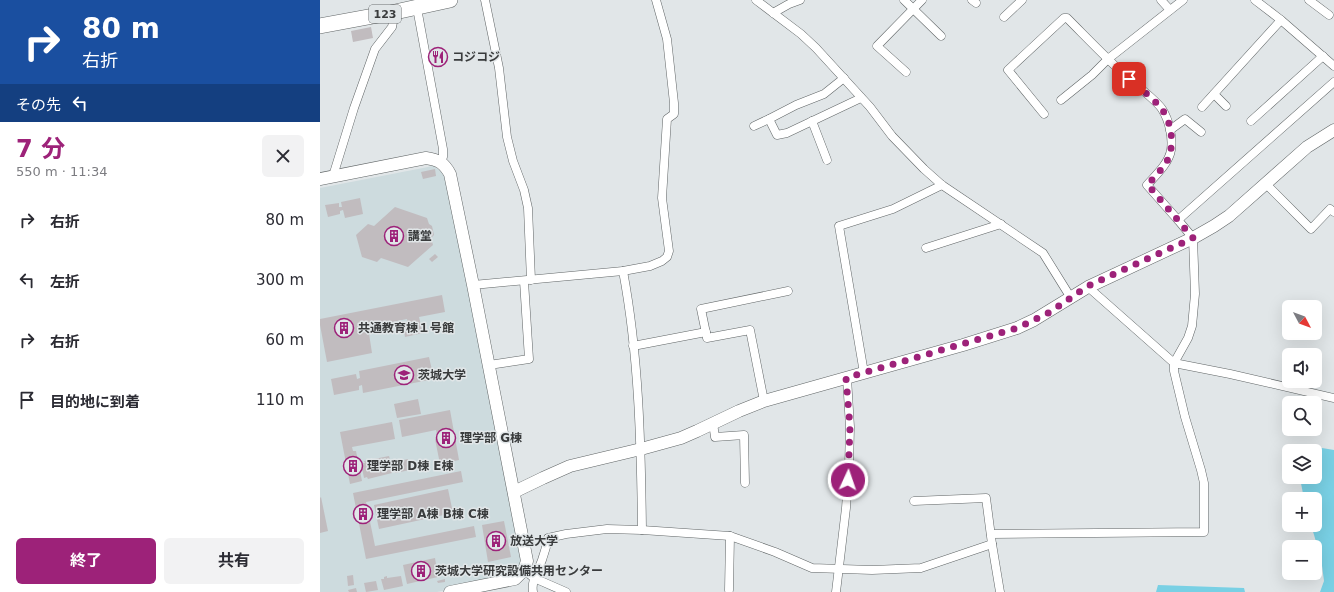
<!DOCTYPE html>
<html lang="ja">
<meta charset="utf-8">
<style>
body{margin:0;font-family:"DejaVu Sans","Noto Sans JP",sans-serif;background:#f2f2f3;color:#2b2b33;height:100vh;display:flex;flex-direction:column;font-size:15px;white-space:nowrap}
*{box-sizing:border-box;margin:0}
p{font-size:13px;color:#7c7c81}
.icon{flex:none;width:22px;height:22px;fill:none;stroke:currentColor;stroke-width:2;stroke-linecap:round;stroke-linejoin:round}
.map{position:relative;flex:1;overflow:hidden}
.details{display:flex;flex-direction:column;background:#fff;width:320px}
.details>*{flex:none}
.top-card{background:#1a4fa0;color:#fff;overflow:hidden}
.needle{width:26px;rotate:131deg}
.buttons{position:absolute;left:962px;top:300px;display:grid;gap:8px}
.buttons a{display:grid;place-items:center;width:40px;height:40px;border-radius:6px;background:#fff;box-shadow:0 4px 16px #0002;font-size:20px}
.pin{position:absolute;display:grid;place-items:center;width:34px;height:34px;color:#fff;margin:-17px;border-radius:8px;box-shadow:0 2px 6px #0006}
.me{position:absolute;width:44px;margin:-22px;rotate:3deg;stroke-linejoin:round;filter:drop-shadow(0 0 3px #0008)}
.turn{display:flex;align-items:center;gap:14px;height:84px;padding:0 16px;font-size:18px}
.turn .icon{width:52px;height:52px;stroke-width:2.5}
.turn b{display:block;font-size:28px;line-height:34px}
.then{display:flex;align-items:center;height:38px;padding:0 16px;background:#0003;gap:8px;font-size:15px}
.round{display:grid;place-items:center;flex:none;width:42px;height:42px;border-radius:6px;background:#f2f2f3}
.summary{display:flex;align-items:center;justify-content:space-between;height:68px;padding:0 16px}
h1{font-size:24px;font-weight:700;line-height:30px;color:#9d2279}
.primary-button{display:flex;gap:8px;margin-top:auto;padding:8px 16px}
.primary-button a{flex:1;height:46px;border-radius:6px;background:#9d2279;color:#fff;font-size:16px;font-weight:700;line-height:46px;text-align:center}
.primary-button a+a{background:#f2f2f3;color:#2b2b33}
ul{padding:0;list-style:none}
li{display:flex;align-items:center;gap:12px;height:60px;padding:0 16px}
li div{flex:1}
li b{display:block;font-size:15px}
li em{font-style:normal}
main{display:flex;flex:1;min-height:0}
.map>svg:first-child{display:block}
.built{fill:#cddbde}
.green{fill:#79d0e4}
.building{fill:#c1bcbf}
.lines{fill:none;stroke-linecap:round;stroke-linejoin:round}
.street-casing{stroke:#606566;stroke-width:9}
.secondary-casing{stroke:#606566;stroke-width:13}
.highway-casing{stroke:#606566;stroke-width:16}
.street{stroke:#fff;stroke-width:8}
.secondary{stroke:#fff;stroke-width:12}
.highway{stroke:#fff;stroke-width:15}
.route{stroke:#9d2279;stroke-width:7;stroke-dasharray:0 12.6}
.labels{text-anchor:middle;stroke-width:3;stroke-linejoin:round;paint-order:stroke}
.shield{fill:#e1e6e8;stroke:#6b6e70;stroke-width:1}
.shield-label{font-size:11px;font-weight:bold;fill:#393b3c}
.poi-label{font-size:12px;font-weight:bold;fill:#393b3c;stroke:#e1e6e8;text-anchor:start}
</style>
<main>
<section class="details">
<div class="top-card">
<div class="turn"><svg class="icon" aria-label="right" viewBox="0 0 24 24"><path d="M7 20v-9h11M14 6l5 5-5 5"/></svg><div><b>80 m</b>右折</div></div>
<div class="then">その先<svg class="icon" aria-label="left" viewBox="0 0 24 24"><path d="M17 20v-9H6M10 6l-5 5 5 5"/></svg></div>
</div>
<div class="summary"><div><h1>7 分</h1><p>550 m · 11:34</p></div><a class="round"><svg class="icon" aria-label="close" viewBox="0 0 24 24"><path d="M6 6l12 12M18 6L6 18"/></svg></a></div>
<ul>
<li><svg class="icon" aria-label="right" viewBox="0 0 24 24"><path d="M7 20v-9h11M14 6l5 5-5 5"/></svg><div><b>右折</b></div><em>80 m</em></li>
<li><svg class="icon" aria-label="left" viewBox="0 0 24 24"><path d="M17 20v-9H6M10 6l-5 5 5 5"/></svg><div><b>左折</b></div><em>300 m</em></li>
<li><svg class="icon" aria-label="right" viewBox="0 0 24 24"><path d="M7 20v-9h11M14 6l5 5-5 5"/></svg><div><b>右折</b></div><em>60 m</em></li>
<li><svg class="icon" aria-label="arrive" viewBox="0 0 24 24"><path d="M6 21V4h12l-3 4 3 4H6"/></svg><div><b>目的地に到着</b></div><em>110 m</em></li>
</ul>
<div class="primary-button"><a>終了</a><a>共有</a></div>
</section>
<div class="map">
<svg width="1014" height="592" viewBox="0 0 1014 592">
<rect width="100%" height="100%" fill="#e1e6e8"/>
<polygon class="built" points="113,166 127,175 204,559 199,572 191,577 117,592 0,592 0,188"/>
<g class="green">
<polygon points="1002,448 1014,450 1014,592 1000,592 1004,581 1001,558 991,525 995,525 995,499 984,499 980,478 995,477 995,452"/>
<polygon points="838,585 924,588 925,592 836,592"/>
</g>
<g class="building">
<polygon points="51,27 53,38 33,42 31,31"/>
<polygon points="115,169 116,176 103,179 101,172"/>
<polygon points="40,198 43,214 25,218 23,210 20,211 20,214 8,217 5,205 19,203 19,207 22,207 21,202"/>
<polygon points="75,207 107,218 109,224 112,226 114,235 111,238 113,245 88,267 61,258 57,262 42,257 36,235 48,224 54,226"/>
<polygon points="115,254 118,257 112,262 109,259"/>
<polygon points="122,295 125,312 99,317 103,333 85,337 84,330 89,329 87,319 48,327 52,353 7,362 0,325 0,319"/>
<polygon points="109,357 114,379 43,393 42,385 39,386 39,390 14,395 11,379 36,374 37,379 40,378 39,371"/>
<polygon points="98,399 101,414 77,418 74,404"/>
<polygon points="130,410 139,460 120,464 115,439 118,439 116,430 82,437 79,420"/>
<polygon points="72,422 75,439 32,447 33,451 36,451 42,481 30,484 20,432"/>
<polygon points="69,456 71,463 88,459 90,470 75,473 74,469 72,469 72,473 48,479 47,477 44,478 41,463 45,463 44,461"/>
<polygon points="141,471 143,482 46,502 55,546 154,526 156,537 46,559 33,493"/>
<polygon points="128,489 133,513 59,529 54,505"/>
<polygon points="1,497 8,531 0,533 0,498"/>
<polygon points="184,521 191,557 168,562 162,525"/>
<polygon points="115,558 118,577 87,584 83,565"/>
<polygon points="33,575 34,585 28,586 27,576"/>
<polygon points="67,576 67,578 81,576 83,586 64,590 61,579 64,579 64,577"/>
<polygon points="125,579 125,582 118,583 117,581"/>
<polygon points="56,581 58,590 46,592 44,583"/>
<polygon points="36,588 37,592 29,592 28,590"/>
</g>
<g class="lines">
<g class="street-casing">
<g id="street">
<polyline points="165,0 179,68 187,137 193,161 204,190 208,208 211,280"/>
<polyline points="436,0 481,34 496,48 550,107 572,136 604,169 622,185 723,253 751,298"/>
<polyline points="584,0 621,36"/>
<polyline points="652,0 656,3"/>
<polyline points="841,0 850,10"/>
<polyline points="935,0 961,20 1014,66"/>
<polyline points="989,0 1009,15"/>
<polyline points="97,8 123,149 123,157 120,162"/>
<polyline points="453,13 469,4 480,0"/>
<polyline points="684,17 702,0"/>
<polyline points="586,72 557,46 602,0"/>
<polyline points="524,78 504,94 476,105 449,119 457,135 467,133 541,98"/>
<polyline points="894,94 906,106"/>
<polyline points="741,100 772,75 788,59 863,0"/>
<polyline points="882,107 961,20"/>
<path d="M724,114L688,70L744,18H747C767,38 787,59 808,78C817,86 836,100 842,109C849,120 853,137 851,150C849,163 836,175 827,185L858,220"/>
<polyline points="492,121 507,160"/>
<polyline points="931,121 1003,56"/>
<polyline points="434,126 449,119"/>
<polyline points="850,130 865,119 881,132"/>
<polyline points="13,176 34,108 55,49 72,27 75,12"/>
<polyline points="945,183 991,229 1010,209 1014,212"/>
<polyline points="606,248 681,224"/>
<path d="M303,271C319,356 321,444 322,530"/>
<polyline points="153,285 303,271 330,266 342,261 347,257 349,251 342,198 347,119 354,114 354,103 347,39 336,0"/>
<polyline points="768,287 854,363 910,374 1014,398"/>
<polyline points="313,346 386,332"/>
<polyline points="169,365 209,359 204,281"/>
<polyline points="544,373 519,226 573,209 622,185"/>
<polyline points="444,401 430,330 387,338 381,309 468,291"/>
<polyline points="393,423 395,437 424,435 425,483"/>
<polyline points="594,501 666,498 672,544 680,592"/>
<polyline points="671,534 884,532 884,483 881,470 865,417 854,371 854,363 868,338 872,326 875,294 873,238 858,220 1014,82"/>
<polyline points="204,570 214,578 246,592"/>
<polyline points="409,590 410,536"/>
<path d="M213,592C211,580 218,571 222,560C224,553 227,546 228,538L246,534L287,529L322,530L410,536L455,552L492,568L552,570L601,568L672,544"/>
<polyline points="516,592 526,508 529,466 530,427 527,378"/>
</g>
</g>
<g class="secondary-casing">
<g id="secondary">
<path d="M0,179L106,158C119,160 124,163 130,174L153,285L207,561L204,570L195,579L130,592"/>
<polyline points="194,492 223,478 250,466 321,449 361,438 377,431 419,411 444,401 643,345 697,328 714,320 768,287 873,238 894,226 909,216 987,147 1014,130"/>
</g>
</g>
<g class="highway-casing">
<polyline id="highway" points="0,26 75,12 130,0"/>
</g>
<use href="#street" class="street"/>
<use href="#secondary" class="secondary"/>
<use href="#highway" class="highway"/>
</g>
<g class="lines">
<path class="route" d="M528,480L530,427L526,378L697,328L714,320L730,312L768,286L873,238L828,185C834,177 842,170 847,161C855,146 852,122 841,108C833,98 819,88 809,79"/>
</g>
<defs>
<g id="restaurant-ring" transform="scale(1)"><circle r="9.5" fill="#e1e6e8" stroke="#9d2279" stroke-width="1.5"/><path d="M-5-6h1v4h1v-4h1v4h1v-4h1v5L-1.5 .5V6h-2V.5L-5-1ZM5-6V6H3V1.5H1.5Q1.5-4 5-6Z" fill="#9d2279"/></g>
<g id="building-ring" transform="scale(1)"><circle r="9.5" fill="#e1e6e8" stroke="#9d2279" stroke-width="1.5"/><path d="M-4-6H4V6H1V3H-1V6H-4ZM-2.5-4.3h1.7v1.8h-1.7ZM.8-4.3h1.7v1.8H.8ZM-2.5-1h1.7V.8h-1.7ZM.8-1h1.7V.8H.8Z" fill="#9d2279"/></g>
<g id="university-ring" transform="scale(1)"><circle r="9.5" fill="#e1e6e8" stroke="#9d2279" stroke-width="1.5"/><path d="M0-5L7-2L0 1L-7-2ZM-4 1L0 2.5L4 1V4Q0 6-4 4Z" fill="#9d2279"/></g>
</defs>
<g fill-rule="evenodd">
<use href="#restaurant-ring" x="118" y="57"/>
<use href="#building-ring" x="74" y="236"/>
<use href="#building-ring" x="24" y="328"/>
<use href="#university-ring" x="84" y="375"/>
<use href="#building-ring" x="126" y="438"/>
<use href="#building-ring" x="33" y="466"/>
<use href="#building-ring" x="43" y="514"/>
<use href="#building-ring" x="176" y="541"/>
<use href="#building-ring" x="101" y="571"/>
</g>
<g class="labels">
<rect class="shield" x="49" y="5" width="32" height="18" rx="3"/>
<g class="shield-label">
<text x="65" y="18">123</text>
</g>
<g class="poi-label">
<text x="132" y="61">コジコジ</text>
<text x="88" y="240">講堂</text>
<text x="38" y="332">共通教育棟１号館</text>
<text x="98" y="379">茨城大学</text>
<text x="140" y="442">理学部 G棟</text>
<text x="47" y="470">理学部 D棟 E棟</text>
<text x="57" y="518">理学部 A棟 B棟 C棟</text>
<text x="190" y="545">放送大学</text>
<text x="115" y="575">茨城大学研究設備共用センター</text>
</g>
</g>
</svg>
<div class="buttons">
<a><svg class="needle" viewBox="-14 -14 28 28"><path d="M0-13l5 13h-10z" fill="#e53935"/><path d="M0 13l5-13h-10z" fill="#7c7c81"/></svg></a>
<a><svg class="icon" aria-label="sound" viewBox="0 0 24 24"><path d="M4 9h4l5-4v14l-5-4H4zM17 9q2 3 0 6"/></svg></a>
<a><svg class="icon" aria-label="search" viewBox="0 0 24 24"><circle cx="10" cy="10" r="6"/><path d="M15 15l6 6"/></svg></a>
<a><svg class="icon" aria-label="layers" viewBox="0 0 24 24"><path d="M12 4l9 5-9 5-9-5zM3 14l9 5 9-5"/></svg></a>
<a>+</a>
<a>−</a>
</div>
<div class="pin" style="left:809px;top:79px;background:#d93025"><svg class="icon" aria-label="arrive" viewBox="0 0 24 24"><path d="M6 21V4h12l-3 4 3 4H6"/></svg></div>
<svg class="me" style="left:528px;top:480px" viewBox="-20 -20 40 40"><circle r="17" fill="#9d2279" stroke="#fff" stroke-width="3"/><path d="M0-11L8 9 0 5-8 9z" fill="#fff"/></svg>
</div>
</main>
